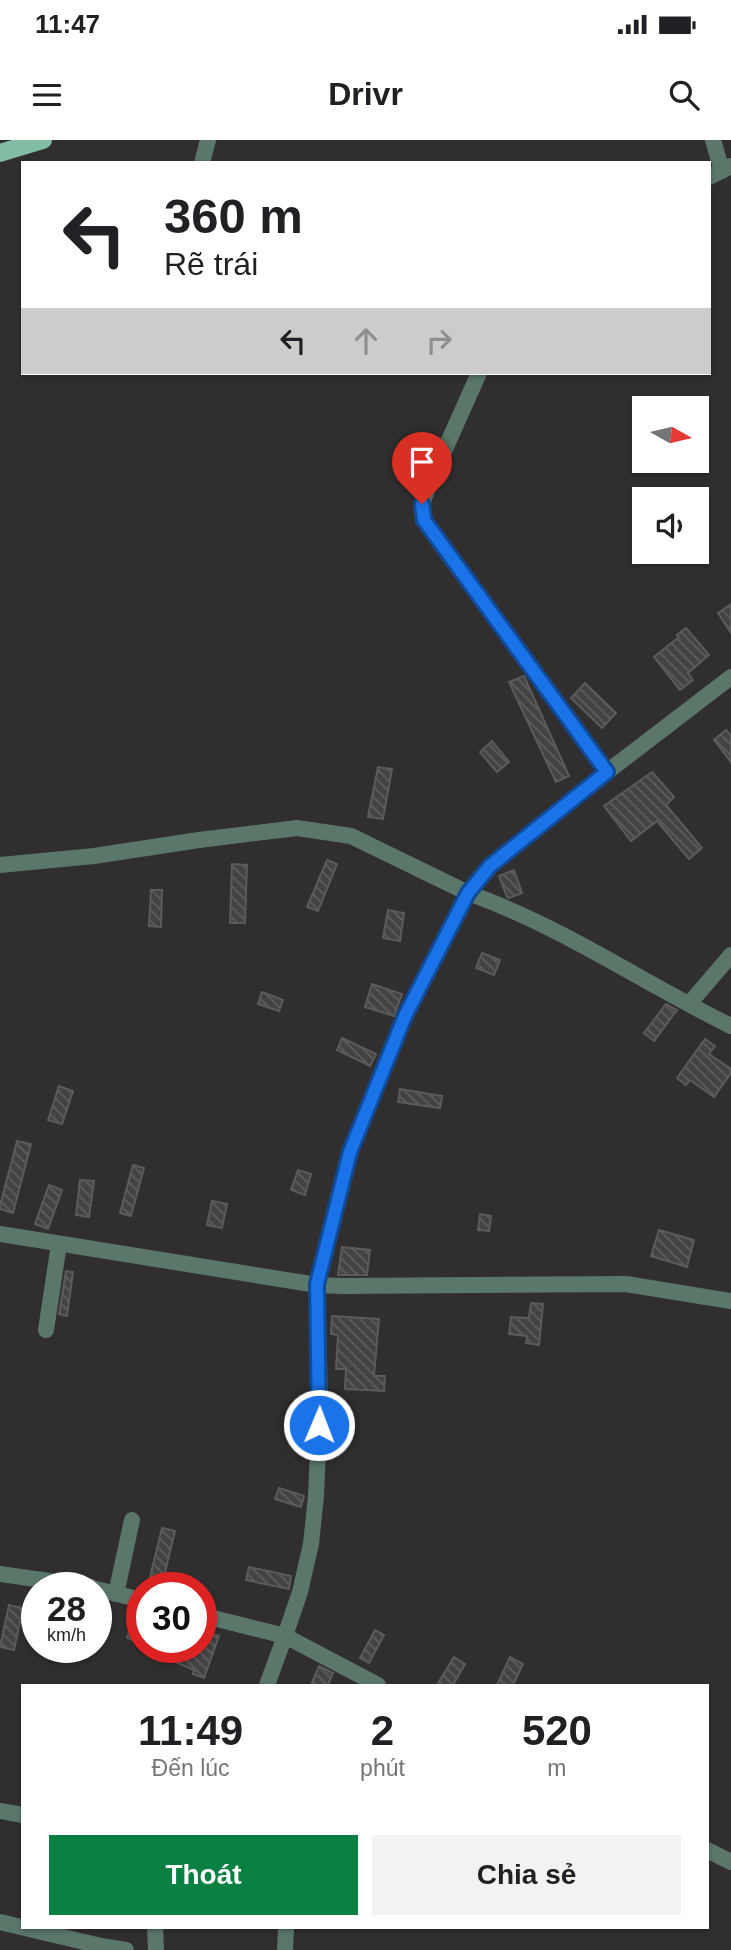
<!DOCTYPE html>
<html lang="vi">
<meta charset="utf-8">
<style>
body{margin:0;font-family:Helvetica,sans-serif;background:#f2f2f2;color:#202124;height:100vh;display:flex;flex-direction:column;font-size:26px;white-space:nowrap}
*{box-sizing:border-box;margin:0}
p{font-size:23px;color:#757577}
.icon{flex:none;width:38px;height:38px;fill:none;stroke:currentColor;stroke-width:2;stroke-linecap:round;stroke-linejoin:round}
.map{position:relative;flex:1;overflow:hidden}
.panel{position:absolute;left:21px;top:1544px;width:688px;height:245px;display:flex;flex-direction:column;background:#fff;border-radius:0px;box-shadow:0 2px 5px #0004}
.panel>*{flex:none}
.hud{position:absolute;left:21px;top:21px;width:690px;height:214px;border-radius:0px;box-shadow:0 2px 5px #0004;background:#fff;color:#202124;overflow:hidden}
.needle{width:46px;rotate:98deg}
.buttons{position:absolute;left:632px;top:256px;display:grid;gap:14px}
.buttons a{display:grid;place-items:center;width:77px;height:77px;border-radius:0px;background:#fff;box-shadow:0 2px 5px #0004;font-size:35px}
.speed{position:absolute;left:21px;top:1432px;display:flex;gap:14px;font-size:35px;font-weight:700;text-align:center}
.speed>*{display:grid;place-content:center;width:91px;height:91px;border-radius:50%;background:#fff;box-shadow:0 2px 5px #0004;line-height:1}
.speed small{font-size:18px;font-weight:400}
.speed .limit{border:10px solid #d22;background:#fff;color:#111}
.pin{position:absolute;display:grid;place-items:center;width:60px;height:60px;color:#fff;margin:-72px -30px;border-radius:50% 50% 50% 0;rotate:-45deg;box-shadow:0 0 7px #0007}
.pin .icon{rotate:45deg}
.me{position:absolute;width:77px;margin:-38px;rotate:1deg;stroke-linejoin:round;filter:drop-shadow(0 0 5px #0008)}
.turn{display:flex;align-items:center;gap:24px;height:147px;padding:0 28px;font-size:32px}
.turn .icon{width:91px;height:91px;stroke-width:2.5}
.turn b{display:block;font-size:49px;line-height:60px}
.lanes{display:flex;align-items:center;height:66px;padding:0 28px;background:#0003;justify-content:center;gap:35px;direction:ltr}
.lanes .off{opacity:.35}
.eta{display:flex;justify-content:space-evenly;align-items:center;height:119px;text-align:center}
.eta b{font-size:42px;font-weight:800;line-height:49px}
.button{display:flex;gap:14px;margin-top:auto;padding:14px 28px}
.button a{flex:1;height:80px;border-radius:0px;background:#0b8043;color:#fff;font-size:28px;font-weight:800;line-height:80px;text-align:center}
.button a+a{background:#f2f2f2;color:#202124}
.status{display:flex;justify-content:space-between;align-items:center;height:49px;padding:0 35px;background:#fff;direction:ltr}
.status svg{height:19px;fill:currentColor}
header{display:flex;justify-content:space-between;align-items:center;height:91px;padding:0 28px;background:#fff;font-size:32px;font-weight:800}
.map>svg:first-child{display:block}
.building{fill:url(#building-back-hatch);stroke:#5d5a5c;stroke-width:2}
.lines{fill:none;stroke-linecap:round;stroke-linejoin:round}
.minor{stroke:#5a776a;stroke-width:16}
.major{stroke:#81bea4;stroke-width:18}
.route-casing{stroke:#114b97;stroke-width:18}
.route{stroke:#1a73e8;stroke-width:12}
</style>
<div class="status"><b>11:47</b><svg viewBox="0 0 49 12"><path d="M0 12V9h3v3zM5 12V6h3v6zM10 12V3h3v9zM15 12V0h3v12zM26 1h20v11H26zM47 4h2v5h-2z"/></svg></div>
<header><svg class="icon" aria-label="menu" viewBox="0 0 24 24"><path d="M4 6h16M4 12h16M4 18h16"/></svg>Drivr<svg class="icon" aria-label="search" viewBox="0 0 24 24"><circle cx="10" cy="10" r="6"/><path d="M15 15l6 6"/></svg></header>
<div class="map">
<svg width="731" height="1810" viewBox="0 0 731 1810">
<defs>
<pattern id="building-back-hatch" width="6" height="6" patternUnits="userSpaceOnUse" patternTransform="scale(1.75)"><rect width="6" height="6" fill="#454244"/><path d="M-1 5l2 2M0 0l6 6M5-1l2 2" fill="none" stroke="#5f5d5e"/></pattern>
</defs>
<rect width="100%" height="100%" fill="#312e30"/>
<g class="building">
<polygon points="731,464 731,493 718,473"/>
<polygon points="686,488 709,515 688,533 693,540 680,550 654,517 679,497 677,495"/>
<polygon points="524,536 569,636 556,642 509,542"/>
<polygon points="585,543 616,573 602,588 571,558"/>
<polygon points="726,590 731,596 731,622 714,600"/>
<polygon points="492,601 509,622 497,632 480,612"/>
<polygon points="378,627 392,629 383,679 368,677"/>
<polygon points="652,632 674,657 666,665 702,708 689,719 657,681 631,701 604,666"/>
<polygon points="327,720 337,724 318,771 307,767"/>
<polygon points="232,724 247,725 245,783 230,783"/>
<polygon points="514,730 522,753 509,758 507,757 499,736"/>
<polygon points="151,750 162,750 161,787 149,786"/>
<polygon points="388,770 404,773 400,801 383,798"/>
<polygon points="482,813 500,820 494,835 476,828"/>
<polygon points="372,844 402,854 394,876 365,867"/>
<polygon points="262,852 283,860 279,871 258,864"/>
<polygon points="666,864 677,870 654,901 644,893"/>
<polygon points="342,898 376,914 370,926 337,910"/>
<polygon points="705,899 715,906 709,914 731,929 731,933 714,957 690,940 686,945 677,938"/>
<polygon points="59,946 73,951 62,984 48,980"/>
<polygon points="400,949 442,956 440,968 398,962"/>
<polygon points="17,1001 31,1004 13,1073 0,1069 0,1066"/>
<polygon points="133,1025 144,1028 131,1076 120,1073"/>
<polygon points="298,1030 311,1034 305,1055 291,1050"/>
<polygon points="80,1040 94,1041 89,1077 76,1075"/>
<polygon points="49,1045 62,1050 48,1089 35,1084"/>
<polygon points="212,1061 227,1064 222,1088 207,1085"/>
<polygon points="480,1074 491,1076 489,1091 478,1090"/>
<polygon points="659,1090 694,1100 687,1127 651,1116"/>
<polygon points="342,1107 370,1110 367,1135 338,1135"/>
<polygon points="66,1131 73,1132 67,1176 59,1174"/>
<polygon points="531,1163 543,1164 539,1205 526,1203 527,1196 509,1194 511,1177 529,1178"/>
<polygon points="332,1176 379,1179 374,1236 385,1236 384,1251 345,1249 346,1229 336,1229 338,1195 331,1194"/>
<polygon points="279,1348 304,1356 301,1367 275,1359"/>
<polygon points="162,1388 175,1391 163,1441 150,1437"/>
<polygon points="249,1427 291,1436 289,1449 246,1440"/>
<polygon points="9,1465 23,1468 14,1510 0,1507"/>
<polygon points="132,1483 142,1486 140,1503 127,1498"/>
<polygon points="375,1490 384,1495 369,1523 360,1518"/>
<polygon points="207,1492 219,1496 204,1538 193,1534 194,1530 173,1521 179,1507 200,1513"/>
<polygon points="454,1517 465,1524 453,1545 437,1545"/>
<polygon points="510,1517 523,1524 513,1545 497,1545"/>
<polygon points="319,1526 333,1533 328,1545 311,1545"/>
</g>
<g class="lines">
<g class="minor">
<polyline points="713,0 722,31"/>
<polyline points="202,23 208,0"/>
<polyline points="709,37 731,26"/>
<polyline points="479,233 429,345 422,364 423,380 607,632"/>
<path d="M731,537L607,632L490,726L468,753C561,786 643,843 731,886"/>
<polyline points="0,725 94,716 199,700 297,688 351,696 468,753 405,876 350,1012 317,1145 320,1262 316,1356 311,1404 300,1452 285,1496 201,1475"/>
<polyline points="689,864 731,815"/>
<polyline points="0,1094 317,1145 343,1146 626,1144 731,1161"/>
<polyline points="46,1190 59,1104"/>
<polyline points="0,1434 91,1447"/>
<polyline points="96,1449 142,1460"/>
<polyline points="116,1454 132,1380"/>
<polyline points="267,1545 285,1496 378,1545"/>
<polyline points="0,1671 23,1675"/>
<polyline points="707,1710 731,1722"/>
<polyline points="0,1782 101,1806 126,1810"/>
<polyline points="155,1787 156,1810"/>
<polyline points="285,1810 286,1787"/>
</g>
<polyline class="major" points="0,13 43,0"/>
</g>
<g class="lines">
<g class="route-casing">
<polyline id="route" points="319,1285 317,1144 350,1012 405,876 468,753 490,726 607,632 424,380 422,364"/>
</g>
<use href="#route" class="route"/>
</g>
</svg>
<div class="buttons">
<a><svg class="needle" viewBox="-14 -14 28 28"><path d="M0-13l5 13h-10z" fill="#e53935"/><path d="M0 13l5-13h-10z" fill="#757577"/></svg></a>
<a><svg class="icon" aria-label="sound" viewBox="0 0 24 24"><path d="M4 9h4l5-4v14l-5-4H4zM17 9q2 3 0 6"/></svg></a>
</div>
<div class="speed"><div>28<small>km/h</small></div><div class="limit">30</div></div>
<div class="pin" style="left:422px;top:364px;background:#d93025"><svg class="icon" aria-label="arrive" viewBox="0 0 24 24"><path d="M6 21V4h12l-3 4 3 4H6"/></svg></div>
<svg class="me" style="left:319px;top:1285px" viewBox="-20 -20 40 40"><circle r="17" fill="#1a73e8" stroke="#fff" stroke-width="3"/><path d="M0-11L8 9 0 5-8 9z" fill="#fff"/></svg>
<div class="hud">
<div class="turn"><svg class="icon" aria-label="left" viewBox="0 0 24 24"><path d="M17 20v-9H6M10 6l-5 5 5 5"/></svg><div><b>360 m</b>Rẽ trái</div></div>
<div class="lanes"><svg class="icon" aria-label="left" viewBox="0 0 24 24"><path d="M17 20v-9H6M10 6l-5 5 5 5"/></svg><svg class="icon off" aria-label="ahead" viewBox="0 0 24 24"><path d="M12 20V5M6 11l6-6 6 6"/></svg><svg class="icon off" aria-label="right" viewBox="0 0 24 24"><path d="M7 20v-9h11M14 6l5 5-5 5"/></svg></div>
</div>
<section class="panel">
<div class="eta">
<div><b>11:49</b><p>Đến lúc</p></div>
<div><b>2</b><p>phút</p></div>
<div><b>520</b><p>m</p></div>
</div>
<div class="button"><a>Thoát</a><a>Chia sẻ</a></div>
</section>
</div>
